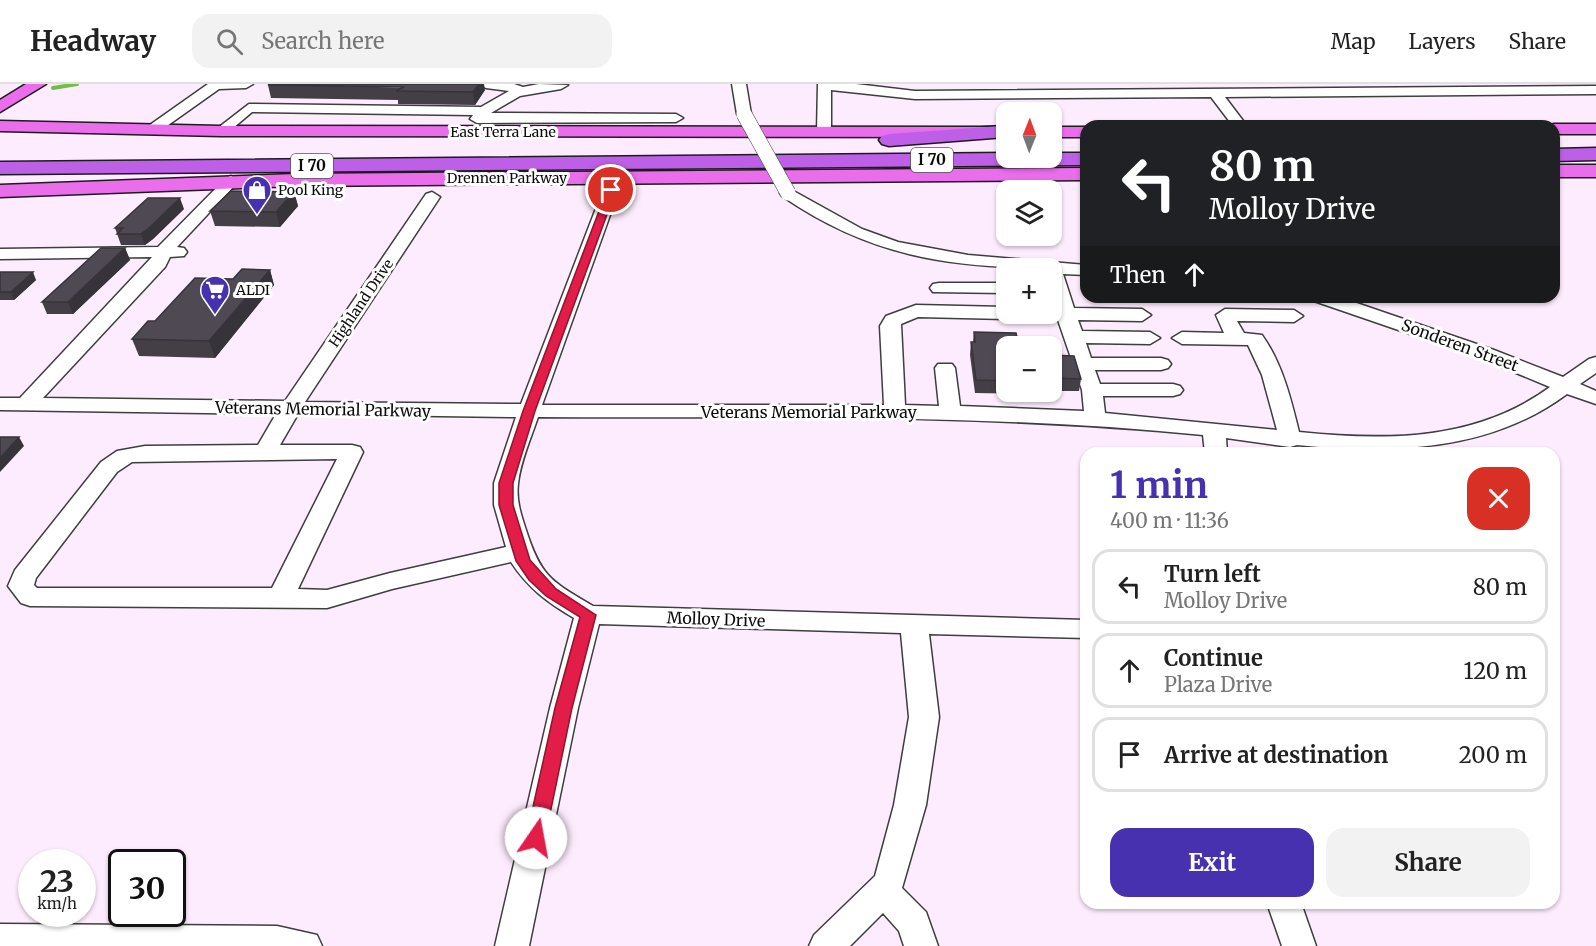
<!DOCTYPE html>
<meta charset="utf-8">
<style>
body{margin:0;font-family:Merriweather,serif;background:#f2f2f2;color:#222;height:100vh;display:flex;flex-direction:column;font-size:22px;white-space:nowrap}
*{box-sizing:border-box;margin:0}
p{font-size:20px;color:#767676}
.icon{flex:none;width:33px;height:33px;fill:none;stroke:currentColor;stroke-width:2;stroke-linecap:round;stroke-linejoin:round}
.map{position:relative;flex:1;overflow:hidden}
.side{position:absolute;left:1080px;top:363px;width:480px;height:462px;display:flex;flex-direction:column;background:#fff;border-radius:18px;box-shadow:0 2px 4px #0004}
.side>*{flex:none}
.guide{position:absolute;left:1080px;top:36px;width:480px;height:183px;border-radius:18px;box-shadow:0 2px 4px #0004;background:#202124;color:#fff;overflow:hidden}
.needle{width:39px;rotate:1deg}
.buttons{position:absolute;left:996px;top:18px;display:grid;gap:12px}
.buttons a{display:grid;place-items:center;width:66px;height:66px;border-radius:12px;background:#fff;box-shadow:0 2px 4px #0004;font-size:30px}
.speed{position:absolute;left:18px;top:765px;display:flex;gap:12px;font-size:30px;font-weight:700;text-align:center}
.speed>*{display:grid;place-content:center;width:78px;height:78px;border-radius:50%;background:#fff;box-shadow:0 2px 4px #0004;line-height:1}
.speed small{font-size:15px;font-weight:400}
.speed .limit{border:3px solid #111;border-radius:9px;background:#fff;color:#111}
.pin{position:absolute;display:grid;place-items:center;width:51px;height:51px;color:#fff;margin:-26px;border:3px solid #fff;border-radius:50%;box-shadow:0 2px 6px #0007}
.me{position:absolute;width:66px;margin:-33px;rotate:12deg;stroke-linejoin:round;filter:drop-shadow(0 0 4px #0008)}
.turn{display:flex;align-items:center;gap:21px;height:126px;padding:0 30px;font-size:27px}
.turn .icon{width:78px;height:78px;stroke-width:2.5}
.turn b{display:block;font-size:42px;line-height:51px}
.then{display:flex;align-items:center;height:57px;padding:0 30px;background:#0003;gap:12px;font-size:22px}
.round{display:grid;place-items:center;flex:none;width:63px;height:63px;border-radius:18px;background:#f2f2f2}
.headline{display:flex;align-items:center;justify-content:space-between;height:102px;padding:0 30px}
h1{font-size:36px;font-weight:700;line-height:45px;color:#4831ae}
.cta{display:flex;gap:12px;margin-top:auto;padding:12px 30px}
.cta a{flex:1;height:69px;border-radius:18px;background:#4831ae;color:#fff;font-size:24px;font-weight:700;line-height:69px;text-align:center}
.cta a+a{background:#f2f2f2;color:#222}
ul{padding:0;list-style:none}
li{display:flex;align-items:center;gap:18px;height:75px;margin:0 12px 9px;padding:0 18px;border:3px solid #e0e0e0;border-radius:18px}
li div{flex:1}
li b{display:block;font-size:22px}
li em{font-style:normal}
header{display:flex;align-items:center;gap:36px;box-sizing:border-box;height:84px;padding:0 30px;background:#fff;border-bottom:2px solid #e0e0e0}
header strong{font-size:28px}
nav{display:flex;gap:33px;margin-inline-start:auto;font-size:21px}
.search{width:420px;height:54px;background:#f2f2f2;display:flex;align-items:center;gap:15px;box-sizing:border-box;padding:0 21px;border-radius:18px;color:#767676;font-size:22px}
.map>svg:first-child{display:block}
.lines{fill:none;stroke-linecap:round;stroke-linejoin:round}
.stream{stroke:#71c043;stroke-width:4}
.minor-casing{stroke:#3e3e3e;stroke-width:3}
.major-casing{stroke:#1c1c1c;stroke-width:3}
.highway-casing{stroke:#1c1c1c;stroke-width:3}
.minor{fill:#fff;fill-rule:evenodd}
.major{fill:#ea6dec;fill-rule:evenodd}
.highway{fill:#bd60e7;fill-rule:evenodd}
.minor-bridge-casing{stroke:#3e3e3e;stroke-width:16;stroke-linecap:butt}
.minor-bridge{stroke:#fff;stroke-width:15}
.wall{fill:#443f47}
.shaded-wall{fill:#37333a}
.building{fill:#4f4953;stroke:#37333a;stroke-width:1.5}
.route{fill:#e11d48;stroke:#92132f;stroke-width:1.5}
.labels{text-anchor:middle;stroke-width:6;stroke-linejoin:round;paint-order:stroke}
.far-street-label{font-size:14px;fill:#0b0b0b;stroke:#fff}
.far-poi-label{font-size:14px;fill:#0b0b0b;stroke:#fff;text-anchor:start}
.shield{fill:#fff;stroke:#545454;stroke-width:1.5}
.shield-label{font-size:15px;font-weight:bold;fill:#0b0b0b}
.street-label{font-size:16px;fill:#0b0b0b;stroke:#fff}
</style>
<header>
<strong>Headway</strong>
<div class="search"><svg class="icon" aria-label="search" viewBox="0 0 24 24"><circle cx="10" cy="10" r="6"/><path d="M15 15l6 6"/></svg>Search here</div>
<nav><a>Map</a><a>Layers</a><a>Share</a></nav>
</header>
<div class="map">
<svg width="1596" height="862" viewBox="0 0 1596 862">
<rect width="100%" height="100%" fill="#fdecfd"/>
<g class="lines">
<polyline class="stream" points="53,4 77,0"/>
<g class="minor-casing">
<g id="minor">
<polygon points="208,0 253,0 246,4 219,5 157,49 147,49 147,43"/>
<polygon points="479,0 514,0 523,3 539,0 568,1 561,5 520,12 491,29 676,30 683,34 676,38 477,39 470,35 473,31 252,28 226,50 216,50 214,47 249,20 481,23 509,7 486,4"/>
<polygon points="732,0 746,0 751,30 749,33 739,33 737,30"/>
<polygon points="818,0 856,0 915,7 1596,2 1596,10 1225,13 1247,42 1233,42 1211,13 915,15 831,6 831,48 824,52 817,48"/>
<path d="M231,92L239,97L236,100L177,163L184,164L187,168L184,172L170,173L165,183L43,314L285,317L426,110L432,108L440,113L305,318L521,320L603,106L611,101L619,106L542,321H884L880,242L886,232L916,221L1006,223V230H1015L1006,235L918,233L901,240L905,321L939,322L935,284L938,280H952L955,284L960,322L1084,327L1082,306L1058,236L1042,234L1040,230H1052V224H1055L1052,213V184C949,184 869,172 782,112L780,109L782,106L788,104L862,145L898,158L968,171L1086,181V191L1063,190L1074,224L1142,225L1151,231L1142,237L1078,236L1082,247L1150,248L1160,254L1150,260L1086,259L1091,274H1161L1168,276L1171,280L1168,284L1161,286H1095L1100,300H1173L1180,302L1183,306L1180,310L1173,312H1103L1105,329L1277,346L1262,291L1248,261L1182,260L1172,254L1182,248L1224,249L1216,231L1225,225L1294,226L1303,232L1294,238L1237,237L1244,249L1262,251C1282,279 1291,315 1299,348C1387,357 1476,357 1550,303L1480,274L1314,217L1312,213H1339L1494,266L1563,293L1589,275L1596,273V289L1580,300L1596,307V320L1567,310C1489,368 1391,370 1297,361L1290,363L1226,354L1227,369H1205L1203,351C982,329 760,334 538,333C531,354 520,378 518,400C516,416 521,431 526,446C541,493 551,497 593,522L1086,536V554L929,550L939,633L926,721L902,804L926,828L938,862H904L899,847L883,829L850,862H809L814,851L875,792L894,721L909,633L901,549L599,540L578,624L529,862H495L550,624L574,534C547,518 528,504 511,478L392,505L327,524L30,522L21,519L8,502L15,486L101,378L117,367L145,362L258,361L276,330L0,326V314H20L152,173L0,175V165L158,163L226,94ZM298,330L516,333L494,399V421L506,463L390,489L327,506L298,505L363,368L360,363L352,361H280ZM337,375L272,504H37L34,501L36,494L117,388L132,378Z"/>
<polygon points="939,199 1006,199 1006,209 933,208 930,204 933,200"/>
<polygon points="1267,819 1301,819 1316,862 1282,862"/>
<polygon points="0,840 277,842 317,851 322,862 0,862"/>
</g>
</g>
<g class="major-casing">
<g id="major">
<polygon points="26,0 46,0 0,28 0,16"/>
<polygon points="0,37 221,42 1006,43 1006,53 221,52 0,47"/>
<polygon points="1554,40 1596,40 1596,50 1554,50 1554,42 1547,42"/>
<rect x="1052" y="43" width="34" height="10"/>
<rect x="1554" y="81" width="42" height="12"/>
<polygon points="1086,84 1086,96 296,102 0,113 0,101 296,90"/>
</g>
</g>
<g class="highway-casing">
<g id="highway">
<polygon points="1001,42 1006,43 1006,53 889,62 882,60 879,56 882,52 889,50"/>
<polygon points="1596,64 1596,76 1554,77 1554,65"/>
<polygon points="1006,69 1006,74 1052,74 1052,69 1086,69 1086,81 0,90 0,78"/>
</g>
</g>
<use href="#minor" class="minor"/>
<use href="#major" class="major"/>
<use href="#highway" class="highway"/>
<g class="minor-bridge-casing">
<polyline id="minor-bridge" points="744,30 788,109"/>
</g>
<use href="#minor-bridge" class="minor-bridge"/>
</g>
<g class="wall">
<polygon points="270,0 485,6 475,21 398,20 398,16 271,14 268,1"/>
<polygon points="294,108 298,122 280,143 215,142 210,127"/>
<polygon points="184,125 153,155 145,161 121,161 115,144"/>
<polygon points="125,164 130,176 73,230 47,230 42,218"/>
<polygon points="270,186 274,201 215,274 139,272 132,255 155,237 233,195"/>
<polygon points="0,188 36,196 14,216 0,216"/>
<polygon points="974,248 1006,262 1006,308 1038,308 1038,310 975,309 970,271 971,258 973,258"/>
<polygon points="1052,271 1081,295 1079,307 1052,307"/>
</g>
<g class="shaded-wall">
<polygon points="479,0 484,0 485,6 475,21 473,8"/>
<polygon points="294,108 298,122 280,143 276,128"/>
<polygon points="180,114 184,125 153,155 145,161 141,150"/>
<polygon points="125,164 130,176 73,230 68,218"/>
<polygon points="270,186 274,201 215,274 209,257"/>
<polygon points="33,188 36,196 14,216 11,208"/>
<polygon points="19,353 24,362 0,388 0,374"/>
</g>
<g class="building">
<polygon points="270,0 479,0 473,8 396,7 404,3 268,1"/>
<polygon points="231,107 294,108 276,128 210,127"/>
<polygon points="148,114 180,114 149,144 141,150 117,150 123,144 115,144"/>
<polygon points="101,164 125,164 68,218 42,218"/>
<polygon points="242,185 270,186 209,257 132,255 148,237 155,237 195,194 233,195"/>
<polygon points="0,188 33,188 11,208 0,208"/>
<polygon points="974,248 1016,249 1019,262 1006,262 1006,297 976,296 971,258 975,258"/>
<polygon points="1052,271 1074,272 1081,295 1052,294"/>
<polygon points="0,353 19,353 0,374"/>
</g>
<polygon class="route" points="611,104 616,106 535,327 513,399 513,421 530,476 556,505 596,531 572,624 545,754 542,759 536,761 529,759 526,754 555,624 580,533 546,512 529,496 516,477 499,421 499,399 523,327 607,106"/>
<defs>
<g id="shop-pin" transform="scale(1.5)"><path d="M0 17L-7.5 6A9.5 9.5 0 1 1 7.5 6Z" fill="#4831ae" stroke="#fff"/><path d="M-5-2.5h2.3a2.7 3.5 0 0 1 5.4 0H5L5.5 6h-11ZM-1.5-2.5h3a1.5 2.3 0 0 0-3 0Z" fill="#fff"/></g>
<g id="supermarket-pin" transform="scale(1.5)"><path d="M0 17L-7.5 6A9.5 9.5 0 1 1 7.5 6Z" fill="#4831ae" stroke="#fff"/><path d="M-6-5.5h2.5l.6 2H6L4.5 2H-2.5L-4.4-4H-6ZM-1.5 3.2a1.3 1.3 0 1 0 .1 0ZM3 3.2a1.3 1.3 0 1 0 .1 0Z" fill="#fff"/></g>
</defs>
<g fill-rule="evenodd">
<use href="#shop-pin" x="257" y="106"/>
<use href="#supermarket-pin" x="215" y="206"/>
</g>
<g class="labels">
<g class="far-street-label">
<text x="503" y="53">East Terra Lane</text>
<text x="507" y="99">Drennen Parkway</text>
<text transform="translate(361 219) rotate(-56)" y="5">Highland Drive</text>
</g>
<g class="far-poi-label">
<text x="278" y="111">Pool King</text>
<text x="236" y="211">ALDI</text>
</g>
<g class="shield">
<rect x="911" y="64" width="42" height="24" rx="4.5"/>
<rect x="291" y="70" width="42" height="24" rx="4.5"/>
</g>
<g class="shield-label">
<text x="932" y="81">I 70</text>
<text x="312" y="87">I 70</text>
</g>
<g class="street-label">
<text transform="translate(1460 261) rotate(20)" y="6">Sonderen Street</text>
<text transform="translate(323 325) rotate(1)" y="6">Veterans Memorial Parkway</text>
<text x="809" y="334">Veterans Memorial Parkway</text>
<text transform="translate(716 535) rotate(2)" y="6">Molloy Drive</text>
</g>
</g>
</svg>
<div class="buttons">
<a><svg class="needle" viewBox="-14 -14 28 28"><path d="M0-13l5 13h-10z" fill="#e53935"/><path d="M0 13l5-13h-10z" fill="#767676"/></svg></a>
<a><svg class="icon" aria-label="layers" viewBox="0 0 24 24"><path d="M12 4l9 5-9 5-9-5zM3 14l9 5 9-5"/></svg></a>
<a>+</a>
<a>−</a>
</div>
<div class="speed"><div>23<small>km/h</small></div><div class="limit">30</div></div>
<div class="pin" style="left:611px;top:106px;background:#d93025"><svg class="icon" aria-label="arrive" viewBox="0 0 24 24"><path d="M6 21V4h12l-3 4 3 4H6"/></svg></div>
<svg class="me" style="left:536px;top:754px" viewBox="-20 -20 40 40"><circle r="19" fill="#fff"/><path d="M0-13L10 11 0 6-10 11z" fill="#e11d48"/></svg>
<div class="guide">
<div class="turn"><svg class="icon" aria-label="left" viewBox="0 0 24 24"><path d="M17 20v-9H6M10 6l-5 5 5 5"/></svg><div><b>80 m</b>Molloy Drive</div></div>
<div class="then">Then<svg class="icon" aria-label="ahead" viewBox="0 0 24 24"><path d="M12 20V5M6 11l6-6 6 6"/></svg></div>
</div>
<section class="side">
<div class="headline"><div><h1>1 min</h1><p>400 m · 11:36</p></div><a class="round" style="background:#d93025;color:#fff"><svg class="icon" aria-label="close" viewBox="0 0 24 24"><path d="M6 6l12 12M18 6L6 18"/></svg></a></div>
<ul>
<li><svg class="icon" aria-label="left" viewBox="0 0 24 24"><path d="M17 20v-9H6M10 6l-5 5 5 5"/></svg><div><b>Turn left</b><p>Molloy Drive</p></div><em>80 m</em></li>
<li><svg class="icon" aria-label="ahead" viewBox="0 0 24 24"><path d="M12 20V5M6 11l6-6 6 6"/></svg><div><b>Continue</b><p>Plaza Drive</p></div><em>120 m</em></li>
<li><svg class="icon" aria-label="arrive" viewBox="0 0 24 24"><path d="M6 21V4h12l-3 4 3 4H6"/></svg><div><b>Arrive at destination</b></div><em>200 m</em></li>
</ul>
<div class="cta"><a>Exit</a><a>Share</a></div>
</section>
</div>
